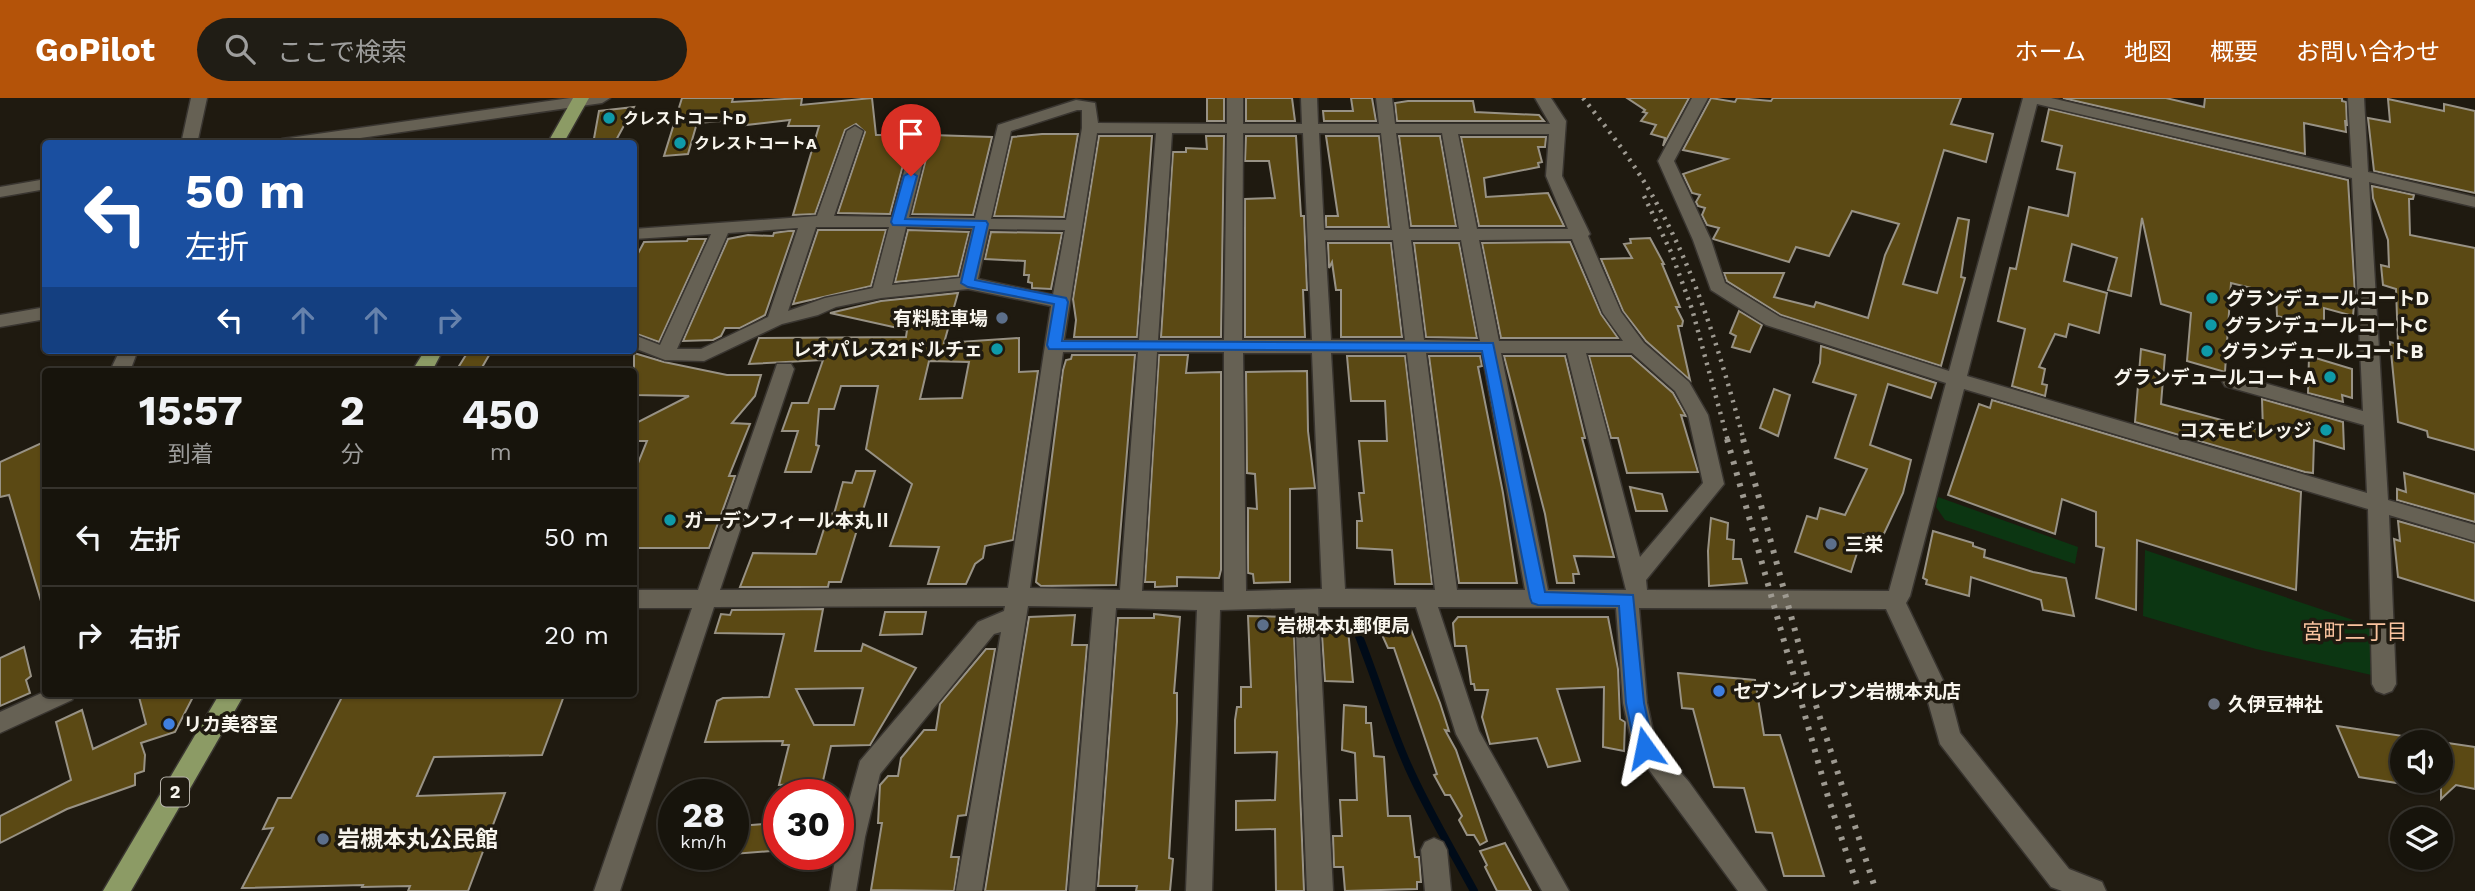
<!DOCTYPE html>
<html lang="ja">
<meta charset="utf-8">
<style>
body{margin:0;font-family:"Work Sans","Noto Sans JP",sans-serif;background:#201d15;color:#f1f3f6;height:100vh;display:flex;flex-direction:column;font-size:26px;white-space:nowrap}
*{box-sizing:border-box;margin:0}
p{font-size:23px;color:#9e9e9d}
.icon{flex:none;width:38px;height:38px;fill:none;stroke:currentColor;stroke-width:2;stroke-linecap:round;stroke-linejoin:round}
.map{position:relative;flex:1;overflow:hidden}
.details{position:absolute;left:42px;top:270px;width:595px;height:329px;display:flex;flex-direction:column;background:#17140c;border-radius:7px;box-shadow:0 2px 5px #0004,0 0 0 2px #36332d}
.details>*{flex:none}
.top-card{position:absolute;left:42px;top:42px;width:595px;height:214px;border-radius:7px;box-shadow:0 2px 5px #0004,0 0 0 2px #36332d;background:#1a4fa0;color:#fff;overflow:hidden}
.fabs{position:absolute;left:2390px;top:632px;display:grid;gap:14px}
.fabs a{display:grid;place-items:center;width:63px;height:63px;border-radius:50%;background:#17140c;box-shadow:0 2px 5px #0004,0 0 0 2px #36332d;font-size:35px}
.speed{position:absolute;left:658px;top:681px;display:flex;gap:14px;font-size:35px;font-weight:700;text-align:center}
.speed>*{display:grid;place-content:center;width:91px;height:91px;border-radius:50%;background:#17140c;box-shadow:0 2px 5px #0004,0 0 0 2px #36332d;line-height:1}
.speed small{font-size:18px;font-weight:400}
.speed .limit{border:10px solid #d22;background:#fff;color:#111}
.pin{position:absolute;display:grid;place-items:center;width:60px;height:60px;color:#fff;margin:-72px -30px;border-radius:50% 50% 50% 0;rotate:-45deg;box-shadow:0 0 7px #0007}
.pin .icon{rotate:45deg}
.me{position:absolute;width:77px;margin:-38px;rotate:348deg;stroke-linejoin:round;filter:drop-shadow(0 0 5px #0008)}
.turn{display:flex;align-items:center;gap:24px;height:147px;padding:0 28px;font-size:32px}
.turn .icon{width:91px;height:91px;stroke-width:2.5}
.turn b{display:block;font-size:49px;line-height:60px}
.lanes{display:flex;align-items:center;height:66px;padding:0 28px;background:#0003;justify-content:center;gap:35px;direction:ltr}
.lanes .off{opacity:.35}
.eta{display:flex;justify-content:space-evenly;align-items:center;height:119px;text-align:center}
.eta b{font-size:42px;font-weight:700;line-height:49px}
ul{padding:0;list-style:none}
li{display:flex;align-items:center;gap:21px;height:98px;padding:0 28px;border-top:2px solid #36332d}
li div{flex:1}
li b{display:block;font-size:26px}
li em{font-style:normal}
header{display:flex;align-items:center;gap:42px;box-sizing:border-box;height:98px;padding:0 35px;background:#b45309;color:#fff}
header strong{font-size:33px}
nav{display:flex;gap:38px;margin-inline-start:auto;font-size:24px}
.search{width:490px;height:63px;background:#201d15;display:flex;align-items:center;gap:18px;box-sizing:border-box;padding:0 24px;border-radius:38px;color:#9e9e9d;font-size:26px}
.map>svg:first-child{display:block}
.green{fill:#0c3612}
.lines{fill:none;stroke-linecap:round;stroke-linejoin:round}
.stream{stroke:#000b18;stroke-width:8}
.building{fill:#5b4914;stroke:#989285;stroke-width:2;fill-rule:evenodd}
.minor-casing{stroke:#393530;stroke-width:3}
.major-casing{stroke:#393530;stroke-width:3}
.minor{fill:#666154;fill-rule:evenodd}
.major{fill:#8c9b65;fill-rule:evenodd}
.rail-far1{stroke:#9e9a91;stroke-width:4.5;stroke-dasharray:2.5 6;stroke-linecap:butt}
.rail{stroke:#9e9a91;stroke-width:6;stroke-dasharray:3.5 8;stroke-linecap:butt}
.route{fill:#1a73e8;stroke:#114b97;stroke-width:2}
.culture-dot{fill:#0f9aa8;stroke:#1f1a10;stroke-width:2.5}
.service-dot{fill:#5c6f8a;stroke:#1f1a10;stroke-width:2.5}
.shop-dot{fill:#3f7fe0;stroke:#1f1a10;stroke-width:2.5}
.worship-dot{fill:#6b7280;stroke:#1f1a10;stroke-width:2.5}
.labels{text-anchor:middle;stroke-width:7;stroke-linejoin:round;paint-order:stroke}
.far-poi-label{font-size:16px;font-weight:bold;fill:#f8f5ed;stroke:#1f1a10;text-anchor:start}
.shield{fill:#1f1a10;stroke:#b7b3ab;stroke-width:2}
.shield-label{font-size:18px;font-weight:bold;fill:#f8f5ed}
.poi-label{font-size:19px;font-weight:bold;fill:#f8f5ed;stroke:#1f1a10;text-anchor:start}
.neighbourhood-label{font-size:21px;fill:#fac39f;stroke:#1f1a10}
.near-poi-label{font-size:23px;font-weight:bold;fill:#f8f5ed;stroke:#1f1a10;text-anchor:start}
</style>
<header>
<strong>GoPilot</strong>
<div class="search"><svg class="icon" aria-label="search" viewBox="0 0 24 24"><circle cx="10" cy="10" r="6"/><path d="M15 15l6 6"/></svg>ここで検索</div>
<nav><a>ホーム</a><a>地図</a><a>概要</a><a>お問い合わせ</a></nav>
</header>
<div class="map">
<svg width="2475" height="793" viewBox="0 0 2475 793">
<rect width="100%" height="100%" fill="#1f1a10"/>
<g class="green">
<polygon points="1938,399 2078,449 2075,466 1945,422 1936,409"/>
<polygon points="2145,452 2371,528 2376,578 2256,551 2143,518"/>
</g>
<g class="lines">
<path class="stream" d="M1354,526C1374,573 1387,621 1408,668C1427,711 1452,752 1474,793"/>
</g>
<g class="building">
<polygon points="682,0 733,0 732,4 802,0 801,7 872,0 876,37 911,37 890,116 838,115 865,34 856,26 845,32 815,116 793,117 819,28 788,28 790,22 746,27 747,21 697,25 688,56 664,58"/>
<rect x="1207" y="0" width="17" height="23"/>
<polygon points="1246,0 1292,0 1295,23 1246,23"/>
<polygon points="1351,0 1372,0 1376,23 1324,23 1323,13 1353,13"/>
<polygon points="1627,0 1689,0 1663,48 1665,40 1651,36 1656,27 1641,23 1647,15 1643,14 1645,12"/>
<polygon points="1711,0 1735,4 1737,0 1771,3 1773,0 1961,0 1951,26 1993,36 1986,64 1944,52 1903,186 1937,195 1958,120 1969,122 1961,179 1965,180 1941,268 1781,217 1727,183 1724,175 1784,175 1774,199 1814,209 1816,204 1868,220 1885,157 1899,126 1852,113 1829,158 1796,149 1789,164 1713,141 1719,130 1707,127 1702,117 1705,110 1698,108 1696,104 1700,97 1692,95 1683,76 1727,61 1683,52"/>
<polygon points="2063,0 2166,0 2204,9 2205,0 2342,0 2342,3 2346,4 2347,28 2345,22 2346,34 2304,25 2305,56"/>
<polygon points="2388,1 2444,13 2444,6 2475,13 2475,95 2374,73 2368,20 2390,24"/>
<polygon points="1408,3 1473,3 1475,14 1539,17 1544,23 1397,23 1395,5"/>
<polygon points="634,9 614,46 593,46 599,13"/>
<polygon points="2049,11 2348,82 2355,196 2353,218 2324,210 2324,230 2277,218 2276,196 2231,185 2225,274 2187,263 2191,215 2161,206 2142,120 2131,198 2108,192 2117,160 2072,146 2064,183 2107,195 2099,235 2069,226 2066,239 2055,236 2039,269 2045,271 2042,286 2047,287 2045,298 2012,288 2025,231 1998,223 2010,170 2016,171 2029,109 2068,118 2075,75 2057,71 2062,48 2042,43"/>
<polygon points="1042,36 1078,36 1064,119 994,118 1012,39"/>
<polygon points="932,37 992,39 973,117 912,116"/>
<polygon points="1099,38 1152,38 1137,239 1074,239 1076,222 1073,201"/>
<polygon points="1206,38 1224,38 1221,239 1161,239 1173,54 1186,54 1186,50 1207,51"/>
<polygon points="1246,38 1296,38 1301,118 1304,118 1307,192 1303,192 1305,239 1245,239 1245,101 1275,100 1269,63 1245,63"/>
<polygon points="1326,38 1379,38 1389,129 1326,129 1326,118 1338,118"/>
<polygon points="1399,38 1440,38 1456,128 1411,128"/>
<polygon points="1461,39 1546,39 1545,49 1538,49 1542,64 1538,65 1539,69 1484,80 1486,99 1548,95 1564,128 1479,128"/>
<polygon points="2372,88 2414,97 2413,101 2409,101 2410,137 2475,150 2475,352 2428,339 2427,333 2398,324 2390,244 2398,246 2396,191 2383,187 2381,167 2389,169 2388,142 2373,100"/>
<polygon points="818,132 886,132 871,188 793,206"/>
<polygon points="908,132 969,134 958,178 895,184"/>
<polygon points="788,133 794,133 765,217 740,230 725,230 721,238 713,242 683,243 728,141 748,137 773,138 774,135"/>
<polygon points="991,134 1062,135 1051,191 1032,190 1032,185 1028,184 1029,177 1024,177 1025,163 985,161"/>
<polygon points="1650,140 1664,166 1662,166 1680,209 1676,209 1683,223 1682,228 1678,228 1690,282 1646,243 1623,213 1601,161 1632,160 1624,146 1631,145 1630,141"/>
<polygon points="688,141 706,141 659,244 634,235 634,163 644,144 687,143"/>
<polygon points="1570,144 1601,216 1618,240 1501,240 1482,145"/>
<polygon points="1328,145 1391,145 1402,239 1341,239 1341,192 1336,192 1332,164 1329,170"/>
<polygon points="1414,145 1459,145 1477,240 1426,239"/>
<path d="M958,195L944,245L1019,240V274L1038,273L1013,442L985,448L983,460L975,466L966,486H928L939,449L890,448L912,386L866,351L878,288H841L834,311H819L816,347L819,348L811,374H785L798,333H782L792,305H808L823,262L749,266L759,240L906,239L907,232L830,215L881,203ZM929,263L969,264L962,300L920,301Z"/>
<polygon points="1739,213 1762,227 1750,254 1732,249 1736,238 1730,235"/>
<polygon points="1821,248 1936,285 1931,300 1888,286 1870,347 1911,362 1903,395 1881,442 1863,436 1851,474 1795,454 1807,418 1817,421 1820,410 1845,417 1867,371 1835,360 1856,297 1813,284 1820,265"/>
<polygon points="2141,251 2165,257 2161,306 2263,333 2262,301 2343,324 2344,351 2314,342 2313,375 2305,374 2135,324"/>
<polygon points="469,252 492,252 480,273 456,273"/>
<polygon points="634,255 664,264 727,277 761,277 755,298 732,325 750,326 729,378 735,378 709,450 634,450 634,375 647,343 634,343 634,326 689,298 634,297"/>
<polygon points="1072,257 1135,257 1116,487 1041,488 1036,484 1063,272 1066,262 1071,261"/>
<polygon points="1159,257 1188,257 1186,275 1221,274 1221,472 1219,480 1177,479 1177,488 1155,489 1155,484 1145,484"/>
<polygon points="1347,258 1405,258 1432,486 1395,486 1392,452 1357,450 1357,423 1362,423 1359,395 1364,395 1359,343 1387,343 1385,303 1351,303"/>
<polygon points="1429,258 1480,258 1482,268 1478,269 1503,395 1517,485 1459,485"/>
<polygon points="1504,258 1565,258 1585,340 1582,340 1614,459 1574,458 1579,476 1573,476 1574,485 1557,485 1545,416"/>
<polygon points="1589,258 1631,258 1673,295 1686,318 1681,317 1698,374 1627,375 1618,340 1611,340"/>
<polygon points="2309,258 2352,271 2352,300 2342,297 2343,304 2308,295"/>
<polygon points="1307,273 1308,333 1315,390 1290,391 1290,484 1254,485 1253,476 1248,475 1248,410 1257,411 1255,376 1247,375 1246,274"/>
<polygon points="1774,291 1790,297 1778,338 1760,330"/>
<polygon points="1992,302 2301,394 2296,492 2137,442 2136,512 2096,500 2104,450 2096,448 2096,414 2062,401 2055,436 1948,397 1979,306 1990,310"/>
<polygon points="46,343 46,502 41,503 9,397 0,399 0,364"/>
<polygon points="856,373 875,373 841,484 829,484 828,489 740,489 753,455 816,456 829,415 834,416 843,384 852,385"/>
<polygon points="2404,375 2475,396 2475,424 2397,402 2397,391 2406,394"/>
<polygon points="1630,389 1662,396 1667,413 1636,413"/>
<polygon points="1711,420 1728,425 1727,441 1734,442 1733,461 1741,461 1747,485 1709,488 1708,453"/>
<polygon points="2398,423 2475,445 2475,503 2398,479 2394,441 2400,443"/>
<polygon points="1933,433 1973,445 1973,448 1985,452 1984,459 2033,474 2066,480 2074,518 2043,512 2041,502 1971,479 1969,498 1926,486 1927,482 1923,480"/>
<path d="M823,511L815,553H861L863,546L916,570L870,647L831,648L820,696H796L799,686L779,687L789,647H782L783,643L705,644L717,603L723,600L769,599L784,536L715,535L721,516L730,517L732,512ZM863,590L854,627H814L796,591Z"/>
<polygon points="885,514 926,514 922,536 880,537"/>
<polygon points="1154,516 1180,519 1174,595 1177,595 1177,624 1169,760 1173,761 1170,793 1136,793 1137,788 1098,788 1118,520 1154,520"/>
<polygon points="1075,517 1072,547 1087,547 1066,793 985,793 1029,519"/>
<polygon points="1248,518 1290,519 1290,537 1294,537 1304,793 1276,793 1275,731 1236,732 1236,703 1275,702 1277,654 1235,655 1235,622 1237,609 1241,609 1241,589 1251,589"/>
<polygon points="1374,519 1406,519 1440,605 1449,633 1445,632 1456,652 1487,743 1480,747 1474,737 1467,737 1459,722 1462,718 1450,697 1445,697 1434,677 1437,676 1394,550 1388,550"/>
<polygon points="1458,519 1608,519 1618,571 1620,621 1625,624 1624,653 1603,649 1604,589 1557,591 1580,663 1548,669 1537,640 1490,646 1482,619 1488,592 1475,592 1474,586 1471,586 1466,548 1455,548 1453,525"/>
<polygon points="1325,521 1347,521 1353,584 1325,583 1322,537 1325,537"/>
<polygon points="24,549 31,578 26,582 30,595 0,608 0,560"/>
<polygon points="986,551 995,551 966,717 958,718 951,759 959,759 954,793 871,792 882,725 878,725 880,687 888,678 898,678 901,660 924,632 936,632 940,606"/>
<polygon points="1678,575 1755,582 1764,637 1780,637 1824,778 1784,778 1772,735 1756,734 1744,690 1714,689 1693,611 1682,610"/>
<polygon points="138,595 195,595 175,634 141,645 145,657 144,673 135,676 135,687 67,711 0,745 0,718 71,682 56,624 82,612 93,651 146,626"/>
<polygon points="344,595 565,595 542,657 434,659 417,698 505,695 468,793 408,793 410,788 362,789 363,787 242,790 273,730 263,731 278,700 291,700"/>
<polygon points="1344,607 1366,609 1366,625 1371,625 1374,658 1384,659 1388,718 1410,718 1415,759 1419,759 1421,784 1417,784 1417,791 1345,793 1343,769 1334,769 1333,738 1342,738 1340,702 1357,702 1355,655 1342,652"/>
<polygon points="2337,628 2403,638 2403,686 2359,679"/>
<polygon points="2441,644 2475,649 2475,691 2456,687 2441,701"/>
<polygon points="776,725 771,753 733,756 733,737 736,737 739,728"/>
<polygon points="1505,745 1531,793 1497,793 1485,769 1487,767 1480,753"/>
</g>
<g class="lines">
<g class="minor-casing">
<g id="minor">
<polygon points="191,0 207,0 197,46 181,46"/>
<polygon points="570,0 610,0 602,5 319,46 274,46 282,41"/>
<path d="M1227,0H1243V26H1302L1301,0H1317L1318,26H1379L1376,0H1392L1395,26H1550L1535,0H1551L1566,23L1562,78L1590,136L1588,138L1621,214L1644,245L1689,284L1708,317L1724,386L1646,482L1647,492L1889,493L1946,285L1766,227L1711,192L1693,142L1658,63L1692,0H1708L1674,63L1711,142L1725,185L1780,219L1949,273L2023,0H2051L2352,70L2348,0H2364L2368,74L2475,99V109L2369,84L2388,402L2475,427V443L2389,417L2396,586L2392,593L2384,596L2376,593L2372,586L2368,411L1964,291L1910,498L1906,505L1950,597L1960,635L2069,771L2102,784L2106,793H2062L2051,789L1940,646L1926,597L1886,511L1639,510L1647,605L1656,646L1689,684L1767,793H1738L1633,650L1623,605L1616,510L1438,509L1479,633L1569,793H1542L1456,636L1416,509H1318L1333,793H1307L1295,510L1220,512L1212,793H1186L1197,512L1116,510L1095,793H1069L1093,509L1028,508L982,793H956L1001,534L994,536L880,676L865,739L856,793H830L836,756H838L839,739L860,663L978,524L1004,513L1005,508L714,509L620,793H594L692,510H634V492H698L777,266H791L794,271L720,492L1008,490L1051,208L968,191L881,200L836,209L818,217L782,226L704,263L665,262L634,250V237L660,247L711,136L634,141V131L817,118L847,33L855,28L863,33L834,118L892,119L915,32L923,27L931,32L909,119L975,120L998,27L1076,2L1095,5L1098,25L1227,26ZM2037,6L2352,80L2363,313L2232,276L2225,278L2222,283L2225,288L2364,327L2367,395L1967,278ZM1077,12H1082V30L1066,122L991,121L1011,33ZM1097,35H1156L1139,242H1064ZM1172,35H1227L1224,242H1158ZM1243,35H1303L1312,242H1242ZM1319,35H1381L1392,132H1324ZM1396,35H1442L1459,131H1409ZM1458,36H1549L1546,78L1568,131H1477ZM816,129H889L873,190L825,200L788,213ZM906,129L972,131L960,180L892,187ZM798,130L768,219L701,251H677L728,135ZM989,131L1065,132L1053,197L978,181ZM1572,141L1603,215L1623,243H1499L1479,142ZM1325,142H1393L1405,242H1331ZM1411,142H1461L1480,243L1424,242ZM1063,254H1138L1120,492L1030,490ZM1157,254H1224V494L1142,493ZM1243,255H1312L1322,491L1246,493ZM1331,255H1407L1435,492L1345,491ZM1426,255H1482L1525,492H1457ZM1501,255H1567L1626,492H1548ZM1586,255H1632L1675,293L1688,317L1703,385L1640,459Z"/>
<polygon points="46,81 46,91 0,99 0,89"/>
<polygon points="46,209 46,221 0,229 0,217"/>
<polygon points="120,252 138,252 130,273 110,273"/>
<polygon points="46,593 46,595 76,595 72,602 0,635 0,614"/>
<polygon points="1434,740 1443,744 1447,752 1451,793 1425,793 1421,752 1425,744"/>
</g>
</g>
<g class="major-casing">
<g id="major">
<polygon points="573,0 589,0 563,46 547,46"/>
<polygon points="425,252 443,252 432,273 412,273"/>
<polygon points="220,595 245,595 131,793 103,793"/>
</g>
</g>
<use href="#minor" class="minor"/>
<use href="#major" class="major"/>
<g class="rail-far1">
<path d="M1583,0C1610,34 1636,67 1657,106C1698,179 1722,262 1744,343"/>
<polyline points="1644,98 1671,154 1692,211 1728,343"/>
</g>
<g class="rail">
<polyline points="1727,341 1828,699 1859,793"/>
<polyline points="1743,341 1812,595 1876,793"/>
</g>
</g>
<polygon class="route" points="911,74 917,78 905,121 986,123 988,126 975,182 1066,200 1068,204 1062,243 1493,245 1545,494 1633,497 1644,605 1654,650 1651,656 1645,658 1638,656 1635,650 1626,605 1619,508 1538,507 1532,505 1530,500 1482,253 1049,251 1047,247 1054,206 968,189 961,185 974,129 893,127 891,124 904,78"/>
<g class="culture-dot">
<circle cx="609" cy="20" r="7"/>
<circle cx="680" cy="45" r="7"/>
<circle cx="2212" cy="200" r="7"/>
<circle cx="2211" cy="227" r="7"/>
<circle cx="997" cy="251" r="7"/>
<circle cx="2207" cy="253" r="7"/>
<circle cx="2330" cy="279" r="7"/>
<circle cx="2326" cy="332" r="7"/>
<circle cx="670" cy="422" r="7"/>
</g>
<g class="service-dot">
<circle cx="1002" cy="220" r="7"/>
<circle cx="1831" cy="446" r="7"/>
<circle cx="1263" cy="527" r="7"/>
<circle cx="323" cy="741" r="7"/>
</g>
<g class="shop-dot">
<circle cx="1719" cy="593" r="7"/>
<circle cx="169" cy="626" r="7"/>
</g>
<circle class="worship-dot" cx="2214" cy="606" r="7"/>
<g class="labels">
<g class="far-poi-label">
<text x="623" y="26">クレストコートD</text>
<text x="694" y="51">クレストコートA</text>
</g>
<rect class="shield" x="161" y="679.5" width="28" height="29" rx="5"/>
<g class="shield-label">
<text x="175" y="700">2</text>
</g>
<g class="poi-label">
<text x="2226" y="207">グランデュールコートD</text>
<text x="988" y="227" text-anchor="end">有料駐車場</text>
<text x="2225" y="234">グランデュールコートC</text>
<text x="983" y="258" text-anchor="end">レオパレス21ドルチェ</text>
<text x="2221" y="260">グランデュールコートB</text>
<text x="2316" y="286" text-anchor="end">グランデュールコートA</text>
<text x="2312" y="339" text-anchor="end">コスモビレッジ</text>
<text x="684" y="429">ガーデンフィール本丸Ⅱ</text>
<text x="1845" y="453">三栄</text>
<text x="1277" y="534">岩槻本丸郵便局</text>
<text x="1733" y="600">セブンイレブン岩槻本丸店</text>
<text x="2228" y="613">久伊豆神社</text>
<text x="183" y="633">リカ美容室</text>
</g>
<g class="neighbourhood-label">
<text x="2355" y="541">宮町二丁目</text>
</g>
<g class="near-poi-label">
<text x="337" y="749">岩槻本丸公民館</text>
</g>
</g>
</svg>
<div class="fabs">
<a><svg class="icon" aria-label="sound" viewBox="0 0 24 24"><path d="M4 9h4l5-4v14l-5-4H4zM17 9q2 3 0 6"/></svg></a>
<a><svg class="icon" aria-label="layers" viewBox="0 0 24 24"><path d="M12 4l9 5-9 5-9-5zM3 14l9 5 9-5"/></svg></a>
</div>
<div class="speed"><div>28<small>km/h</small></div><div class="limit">30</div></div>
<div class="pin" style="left:911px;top:78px;background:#d93025"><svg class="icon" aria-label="arrive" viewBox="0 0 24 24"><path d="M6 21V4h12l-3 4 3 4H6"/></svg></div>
<svg class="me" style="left:1645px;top:650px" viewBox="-20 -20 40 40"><path d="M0-17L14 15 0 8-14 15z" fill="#1a73e8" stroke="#fff" stroke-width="4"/></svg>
<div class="top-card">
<div class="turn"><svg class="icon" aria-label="left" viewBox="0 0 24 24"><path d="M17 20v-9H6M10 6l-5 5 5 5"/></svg><div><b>50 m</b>左折</div></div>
<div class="lanes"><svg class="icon" aria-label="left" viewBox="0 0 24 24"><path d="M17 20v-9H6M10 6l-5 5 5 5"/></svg><svg class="icon off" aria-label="ahead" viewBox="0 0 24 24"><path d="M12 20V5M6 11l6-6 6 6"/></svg><svg class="icon off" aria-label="ahead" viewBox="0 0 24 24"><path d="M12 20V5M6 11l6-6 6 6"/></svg><svg class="icon off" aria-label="right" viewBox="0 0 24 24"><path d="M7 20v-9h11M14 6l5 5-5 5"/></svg></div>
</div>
<section class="details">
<div class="eta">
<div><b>15:57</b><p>到着</p></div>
<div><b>2</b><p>分</p></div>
<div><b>450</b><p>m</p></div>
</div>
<ul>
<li><svg class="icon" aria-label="left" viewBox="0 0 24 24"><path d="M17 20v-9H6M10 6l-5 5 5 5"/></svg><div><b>左折</b></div><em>50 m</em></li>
<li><svg class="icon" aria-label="right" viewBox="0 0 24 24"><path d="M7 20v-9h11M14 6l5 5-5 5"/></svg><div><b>右折</b></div><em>20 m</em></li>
</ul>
</section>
</div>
